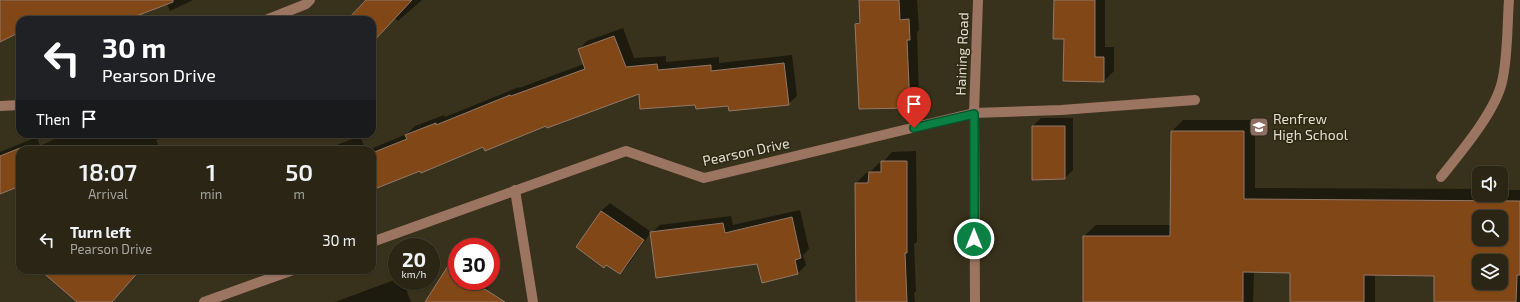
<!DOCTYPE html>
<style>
body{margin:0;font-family:"Exo 2",sans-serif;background:#363122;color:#f1f3f6;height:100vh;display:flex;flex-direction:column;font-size:15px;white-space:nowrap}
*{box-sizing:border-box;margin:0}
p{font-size:13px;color:#a5a5a0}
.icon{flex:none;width:22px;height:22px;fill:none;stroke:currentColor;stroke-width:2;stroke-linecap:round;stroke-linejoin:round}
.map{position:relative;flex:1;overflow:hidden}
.sheet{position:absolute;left:16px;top:146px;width:360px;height:128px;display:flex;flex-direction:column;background:#2a2514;border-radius:12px;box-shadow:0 1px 3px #0004,0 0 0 1px #464234}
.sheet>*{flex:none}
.banner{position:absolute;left:16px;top:16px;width:360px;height:122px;border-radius:12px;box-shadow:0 1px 3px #0004,0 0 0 1px #464234;background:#202124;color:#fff;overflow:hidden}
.buttons{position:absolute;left:1472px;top:166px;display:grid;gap:8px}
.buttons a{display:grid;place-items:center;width:36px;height:36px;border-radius:8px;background:#2a2514;box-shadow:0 1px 3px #0004,0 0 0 1px #464234;font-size:20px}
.speed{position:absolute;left:388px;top:238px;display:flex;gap:8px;font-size:20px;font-weight:700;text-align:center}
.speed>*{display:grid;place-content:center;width:52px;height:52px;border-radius:50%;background:#2a2514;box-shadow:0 1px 3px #0004,0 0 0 1px #464234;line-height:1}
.speed small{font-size:10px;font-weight:400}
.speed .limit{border:6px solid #d22;background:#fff;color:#111}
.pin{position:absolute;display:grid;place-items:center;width:34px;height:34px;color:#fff;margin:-41px -17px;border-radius:50% 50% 50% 0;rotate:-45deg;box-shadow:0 0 4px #0007}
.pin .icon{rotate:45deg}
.me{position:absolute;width:44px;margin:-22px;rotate:0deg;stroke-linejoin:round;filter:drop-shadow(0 0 3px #0008)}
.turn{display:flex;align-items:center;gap:14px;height:84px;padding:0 20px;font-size:18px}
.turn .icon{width:52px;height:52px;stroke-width:2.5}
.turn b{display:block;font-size:28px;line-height:34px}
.then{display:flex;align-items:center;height:38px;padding:0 20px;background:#0003;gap:8px;font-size:15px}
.eta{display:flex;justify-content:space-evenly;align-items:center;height:68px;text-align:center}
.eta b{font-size:24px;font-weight:600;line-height:28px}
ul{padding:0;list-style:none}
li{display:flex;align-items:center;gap:12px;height:52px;padding:0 20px}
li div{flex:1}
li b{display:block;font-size:15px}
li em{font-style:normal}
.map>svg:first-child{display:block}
.shadow{fill:#0007;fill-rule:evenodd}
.building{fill:#824717;stroke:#90796a;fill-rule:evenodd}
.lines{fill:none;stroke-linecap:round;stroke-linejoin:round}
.minor{stroke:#9b7462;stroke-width:10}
.route-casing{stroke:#07532c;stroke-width:10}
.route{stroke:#0b8043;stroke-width:7}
.labels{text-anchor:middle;stroke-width:3;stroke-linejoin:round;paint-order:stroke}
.street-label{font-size:14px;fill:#e3dfd2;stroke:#2e2712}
.poi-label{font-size:14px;fill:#e3dfd2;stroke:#2e2712;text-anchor:start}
</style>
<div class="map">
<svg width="1520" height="302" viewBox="0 0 1520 302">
<rect width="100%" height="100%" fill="#38311b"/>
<g class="shadow">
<polygon points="0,0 193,0 170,11 167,4 123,20 20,20 20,31 0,39"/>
<polygon points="367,0 422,0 398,21 395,18 372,42 372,20 348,20"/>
<polygon points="860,0 917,0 919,30 917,32 919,98 910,107 856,24 861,20"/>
<polygon points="1055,0 1105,0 1105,47 1114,47 1114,71 1104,81 1065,38"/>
<polygon points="623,28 634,58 666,56 666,62 719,57 719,63 792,55 797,96 788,104 729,105 696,103 640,92 484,146 372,189 372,150 368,150 407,134 415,126 444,115 445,117 519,87 519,88 584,64 579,49 587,41"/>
<polygon points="1041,118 1073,118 1073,170 1065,178 1033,179 1033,126"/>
<path d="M1183,120H1255V188L1479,189V195H1501V190H1520V302H1435V275L1375,274V302H1291V272H1254L1253,302H1084V236L1096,225H1171L1172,131ZM1479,217H1501V239H1479ZM1479,261H1501V283H1479Z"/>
<polygon points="65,134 176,134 156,140 161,150 20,150 20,185 0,193 0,152 37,137 40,146"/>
<polygon points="360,136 366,150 325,150 326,149"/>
<polygon points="916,151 917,242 914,244 916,291 914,293 915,302 857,302 856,183 866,173 869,173 879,163 882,163 892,152"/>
<polygon points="610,203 651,232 628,265 620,273 601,211"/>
<polygon points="800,210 809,249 803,255 806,265 798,273 758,263 652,232 660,225 731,216 733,225"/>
<polygon points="457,258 457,281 492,281 479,302 426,302 448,267"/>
<polygon points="53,270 148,270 135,275 112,302 79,302"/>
<polygon points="397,279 397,281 403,281 411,302 335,302"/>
</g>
<g class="building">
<polygon points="0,0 173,0 173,2 126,20 20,20 20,32 0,42"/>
<polygon points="366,0 412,0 372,43 372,20 347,20"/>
<polygon points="859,0 899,0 900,20 909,19 910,40 907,40 910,108 859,109 855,24 860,23"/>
<polygon points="1054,0 1095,0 1095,57 1104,57 1104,82 1063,81 1064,39 1053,39"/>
<polygon points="614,36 626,67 657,64 658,70 711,65 711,71 784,63 789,105 729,111 728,106 696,109 695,105 640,109 639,94 547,128 546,126 485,151 483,147 421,173 420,171 372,190 372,153 407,139 405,135 436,123 436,125 510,95 511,96 585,69 578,49"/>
<polygon points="1032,126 1065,126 1065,179 1032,180"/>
<path d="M1171,131H1244V199L1520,201V275H1517L1516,302H1434V276L1364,275V302H1290V273L1243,272V302H1083V236H1170ZM1479,217H1501V239H1479ZM1479,261H1501V283H1479Z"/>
<polygon points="20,148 20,186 0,194 0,156"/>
<polygon points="881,161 907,161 907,253 905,253 907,302 856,302 855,183 868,183 869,172 881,172"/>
<polygon points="601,211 644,240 620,274 606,265 604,268 576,247"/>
<polygon points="792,217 801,258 795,260 798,274 762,283 757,264 656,278 650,232 723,223 725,233"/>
<polygon points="448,266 457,272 457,281 472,281 505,302 425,302"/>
<polygon points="40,270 140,270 112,302 77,302"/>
</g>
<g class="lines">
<g class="minor">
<polyline points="266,20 306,4 310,0"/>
<polyline points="0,106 20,105"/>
<path d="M1441,177C1461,152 1495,112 1502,82C1508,56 1507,27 1509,0"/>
<polyline points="515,190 533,302"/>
<polyline points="372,242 626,151 704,178 974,113 1061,110 1195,100"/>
<polyline points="204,302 293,270"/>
<polyline points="975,302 974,113 978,0"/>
</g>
</g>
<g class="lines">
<g class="route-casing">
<polyline id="route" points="914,128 974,114 974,239"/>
</g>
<use href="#route" class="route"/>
</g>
<defs>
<g id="school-square" transform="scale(1)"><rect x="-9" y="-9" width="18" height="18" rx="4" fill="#8d6e63" stroke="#2e2712"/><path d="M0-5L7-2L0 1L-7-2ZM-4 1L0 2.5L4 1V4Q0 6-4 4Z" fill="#fff"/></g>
</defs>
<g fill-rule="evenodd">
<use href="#school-square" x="1259" y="127"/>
</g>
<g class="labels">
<g class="street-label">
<text transform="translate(962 54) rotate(-88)" y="5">Haining Road</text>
<text transform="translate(746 152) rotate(-12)" y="5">Pearson Drive</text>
</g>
<g class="poi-label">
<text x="1273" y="124">Renfrew<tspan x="1273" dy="16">High School</tspan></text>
</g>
</g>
</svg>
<div class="buttons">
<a><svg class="icon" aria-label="sound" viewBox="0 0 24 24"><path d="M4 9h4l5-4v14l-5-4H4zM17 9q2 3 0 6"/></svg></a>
<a><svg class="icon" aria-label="search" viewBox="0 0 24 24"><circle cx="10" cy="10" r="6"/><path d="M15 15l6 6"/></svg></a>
<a><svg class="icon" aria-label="layers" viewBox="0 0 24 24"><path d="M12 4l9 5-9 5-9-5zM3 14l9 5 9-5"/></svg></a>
</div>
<div class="speed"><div>20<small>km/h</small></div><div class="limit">30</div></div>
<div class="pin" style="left:914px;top:128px;background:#d93025"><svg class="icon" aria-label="arrive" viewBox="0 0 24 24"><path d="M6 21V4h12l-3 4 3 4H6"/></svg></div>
<svg class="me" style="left:974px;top:239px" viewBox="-20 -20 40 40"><circle r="17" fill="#0b8043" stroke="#fff" stroke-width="3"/><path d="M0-11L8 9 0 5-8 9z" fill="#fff"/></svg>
<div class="banner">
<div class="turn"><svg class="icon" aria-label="left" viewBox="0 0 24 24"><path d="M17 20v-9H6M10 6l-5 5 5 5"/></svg><div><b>30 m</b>Pearson Drive</div></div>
<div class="then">Then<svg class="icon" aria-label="arrive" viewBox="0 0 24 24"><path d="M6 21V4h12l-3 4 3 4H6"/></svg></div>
</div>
<section class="sheet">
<div class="eta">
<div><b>18:07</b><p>Arrival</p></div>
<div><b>1</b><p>min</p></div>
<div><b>50</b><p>m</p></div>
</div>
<ul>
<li><svg class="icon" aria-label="left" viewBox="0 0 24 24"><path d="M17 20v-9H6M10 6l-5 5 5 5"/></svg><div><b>Turn left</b><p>Pearson Drive</p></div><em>30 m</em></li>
</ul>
</section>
</div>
